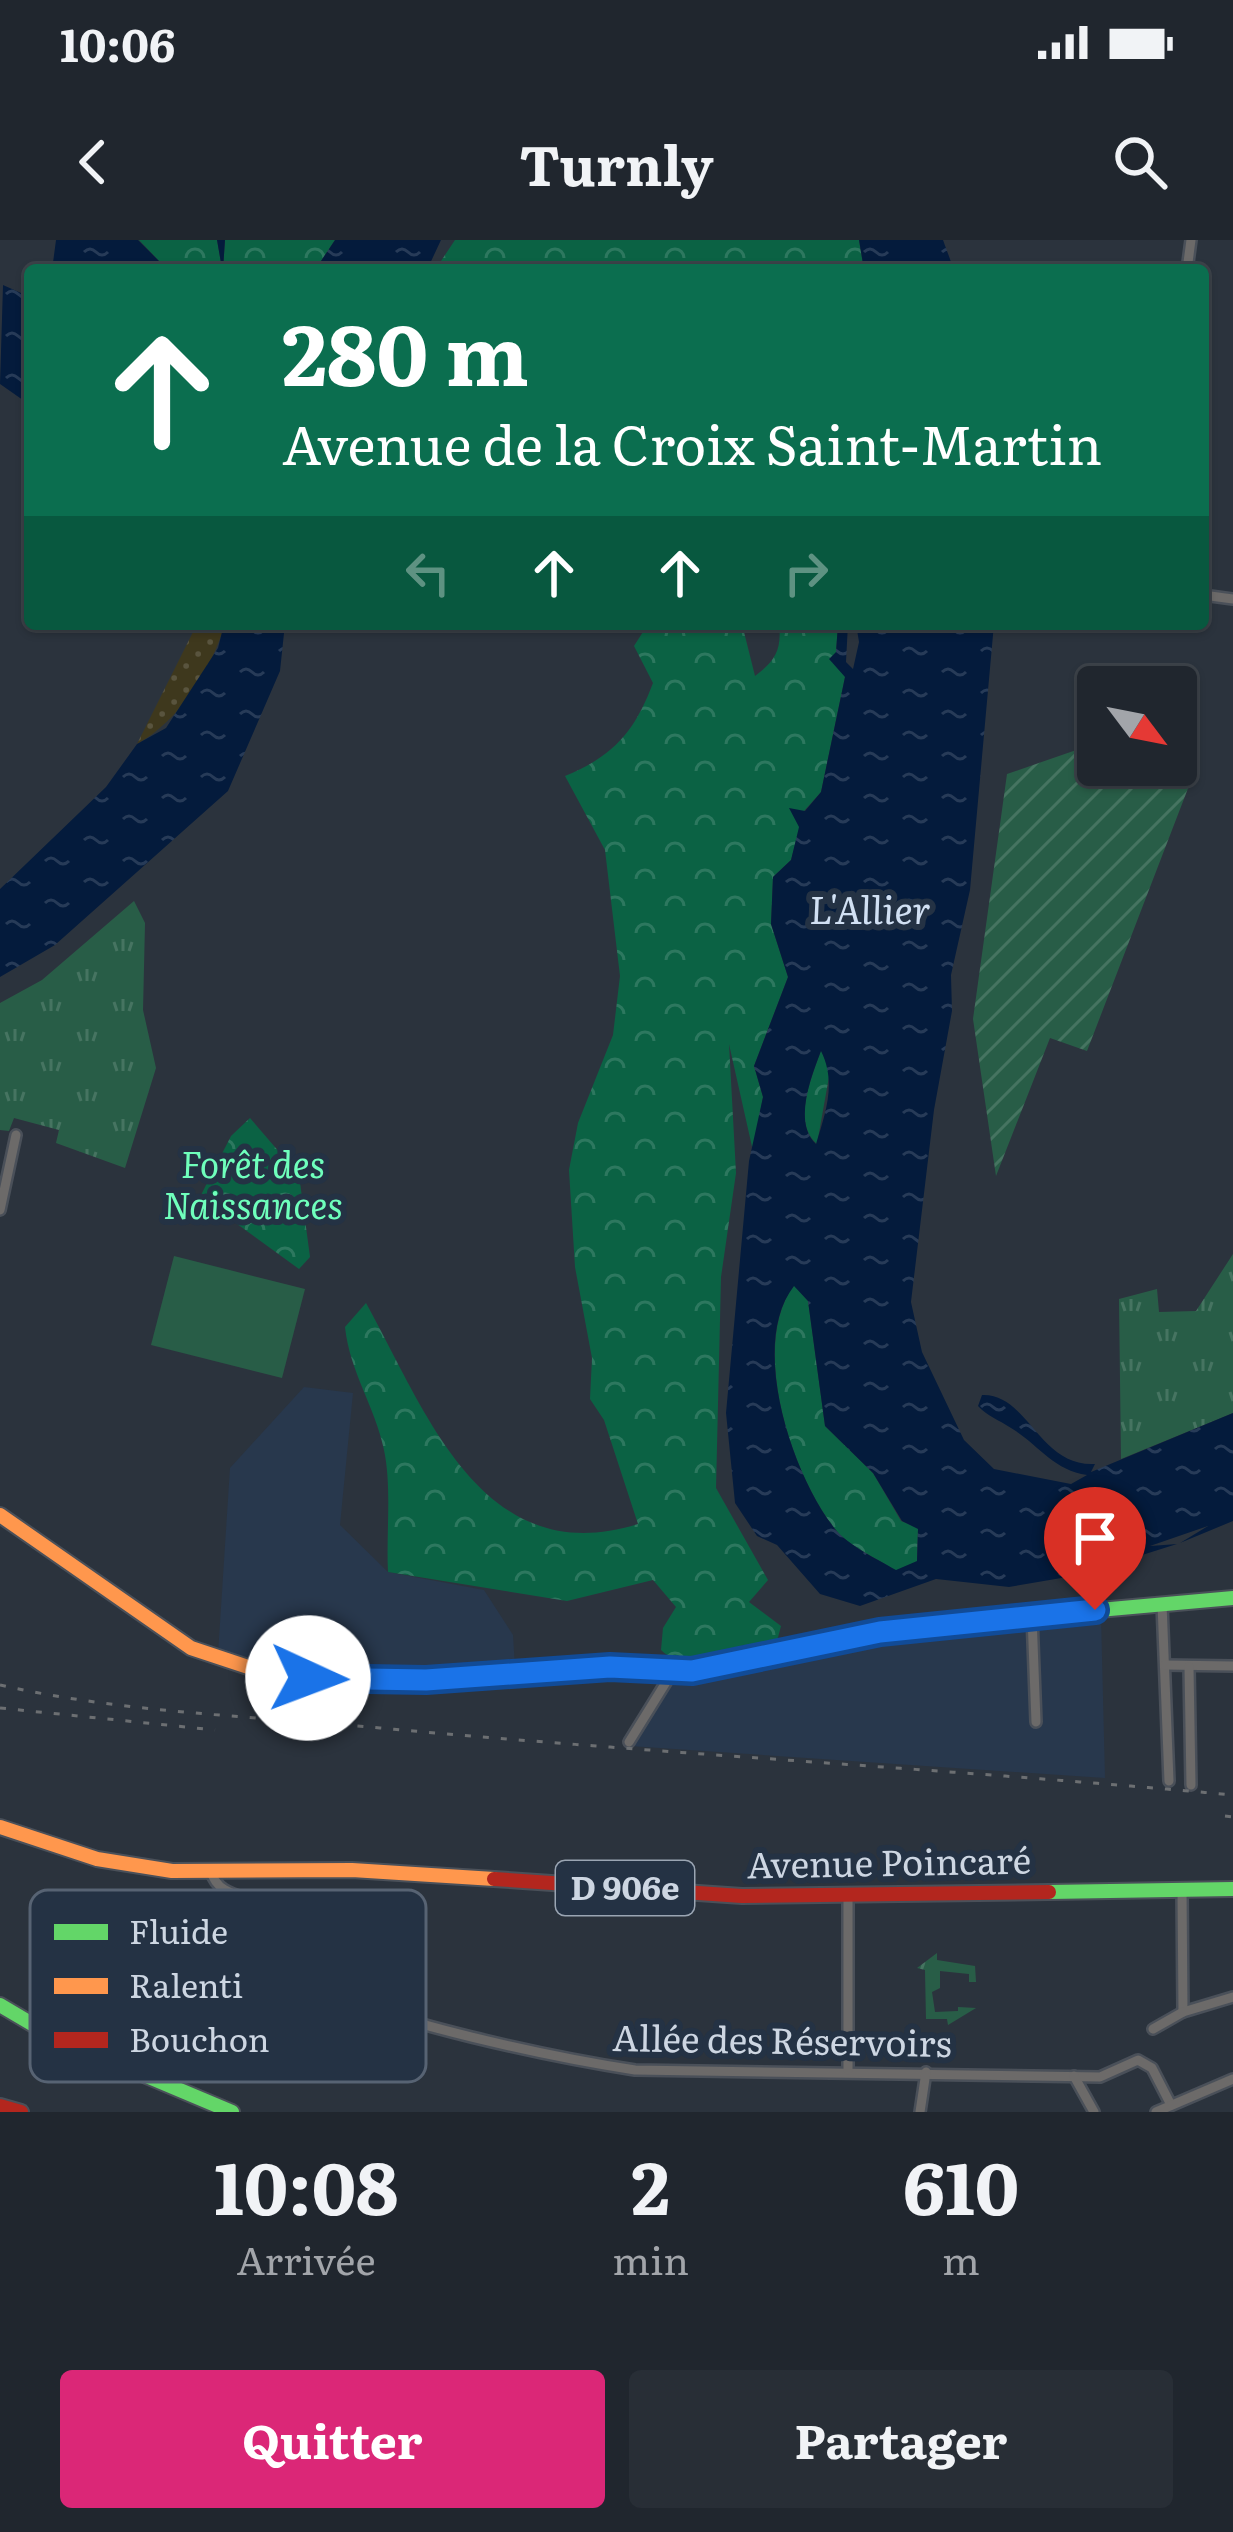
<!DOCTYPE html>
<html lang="fr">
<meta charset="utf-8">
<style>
body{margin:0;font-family:Literata,serif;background:#282e36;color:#f1f3f6;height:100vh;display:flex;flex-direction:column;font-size:45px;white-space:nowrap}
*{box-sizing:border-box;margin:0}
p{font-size:39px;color:#a2a5aa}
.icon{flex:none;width:66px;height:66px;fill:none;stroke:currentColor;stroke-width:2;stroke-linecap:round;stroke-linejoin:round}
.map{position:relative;height:1872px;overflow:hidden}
.panel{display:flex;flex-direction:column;background:#20262e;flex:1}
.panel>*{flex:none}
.banner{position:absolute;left:24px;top:24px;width:1185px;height:366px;border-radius:12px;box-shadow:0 3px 9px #0004,0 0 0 3px #3d434a;background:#0b6e4f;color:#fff;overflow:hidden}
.needle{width:78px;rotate:122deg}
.controls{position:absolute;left:1077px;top:426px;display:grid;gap:24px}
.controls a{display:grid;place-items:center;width:120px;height:120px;border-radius:12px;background:#20262e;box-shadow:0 3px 9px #0004,0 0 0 3px #3d434a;font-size:60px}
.pin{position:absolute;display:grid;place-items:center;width:102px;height:102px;color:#fff;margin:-123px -51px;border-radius:50% 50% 50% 0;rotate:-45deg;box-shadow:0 0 12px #0007}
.pin .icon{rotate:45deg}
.me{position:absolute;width:132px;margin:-66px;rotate:92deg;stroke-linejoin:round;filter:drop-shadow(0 0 9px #0008)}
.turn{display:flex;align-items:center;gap:42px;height:252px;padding:0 60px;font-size:54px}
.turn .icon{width:156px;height:156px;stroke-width:2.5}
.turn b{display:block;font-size:84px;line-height:102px}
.lanes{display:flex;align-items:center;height:114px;padding:0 60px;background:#0003;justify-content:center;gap:60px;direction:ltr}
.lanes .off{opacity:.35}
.eta{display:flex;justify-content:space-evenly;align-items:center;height:204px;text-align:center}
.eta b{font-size:72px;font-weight:700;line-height:84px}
.button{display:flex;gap:24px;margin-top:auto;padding:24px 60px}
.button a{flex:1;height:138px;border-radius:12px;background:#db2777;color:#fff;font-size:48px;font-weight:700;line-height:138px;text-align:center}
.button a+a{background:#282e36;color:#f1f3f6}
.status{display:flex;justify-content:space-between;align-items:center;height:84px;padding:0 60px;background:#20262e;direction:ltr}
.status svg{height:33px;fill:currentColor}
header{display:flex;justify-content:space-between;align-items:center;height:156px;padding:0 60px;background:#20262e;font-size:54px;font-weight:700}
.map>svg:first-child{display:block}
.built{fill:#28384d}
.grass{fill:url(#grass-tufts)}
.forest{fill:url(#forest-crowns)}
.sand{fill:url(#sand-dots)}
.garden{fill:url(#garden-furrows)}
.pitch{fill:#285d47}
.water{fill:url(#water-ripples);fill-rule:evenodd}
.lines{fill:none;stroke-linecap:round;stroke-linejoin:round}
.street-casing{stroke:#4a5059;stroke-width:14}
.fast-casing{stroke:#4a5059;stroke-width:18}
.slow-casing{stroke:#4a5059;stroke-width:18}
.jam-casing{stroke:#4a5059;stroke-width:18}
.street{stroke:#6c6a69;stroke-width:9}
.fast{stroke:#63d668;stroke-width:14}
.slow{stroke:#ff974d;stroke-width:14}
.jam{stroke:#b3261e;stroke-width:14}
.rail{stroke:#6c6f72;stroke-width:3;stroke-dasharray:6 12;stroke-linecap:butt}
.route-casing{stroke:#114b97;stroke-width:30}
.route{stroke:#1a73e8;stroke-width:21}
.labels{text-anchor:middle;stroke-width:12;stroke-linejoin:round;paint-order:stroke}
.shield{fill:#243244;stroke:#9aa5b3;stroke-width:3}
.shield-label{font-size:33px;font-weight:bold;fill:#cdd6e2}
.park-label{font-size:36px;font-style:italic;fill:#6fffbc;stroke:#243244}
.street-label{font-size:36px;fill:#cdd6e2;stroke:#243244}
.water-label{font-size:39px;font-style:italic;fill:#d1e0f3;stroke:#243244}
.key{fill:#243244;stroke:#576373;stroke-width:3}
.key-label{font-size:33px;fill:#cdd6e2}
</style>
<div class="status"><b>10:06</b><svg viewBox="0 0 49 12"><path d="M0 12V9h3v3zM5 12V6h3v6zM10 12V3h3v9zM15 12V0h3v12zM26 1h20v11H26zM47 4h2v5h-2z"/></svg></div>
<header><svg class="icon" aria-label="back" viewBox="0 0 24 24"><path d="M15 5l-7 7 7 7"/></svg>Turnly<svg class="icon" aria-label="search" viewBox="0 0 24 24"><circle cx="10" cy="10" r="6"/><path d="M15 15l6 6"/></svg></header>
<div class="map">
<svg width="1233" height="1872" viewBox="0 0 1233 1872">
<defs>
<pattern id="grass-tufts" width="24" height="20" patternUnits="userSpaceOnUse" patternTransform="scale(3)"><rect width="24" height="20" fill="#285d47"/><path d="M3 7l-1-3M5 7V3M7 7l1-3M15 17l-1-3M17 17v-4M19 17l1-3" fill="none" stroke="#467461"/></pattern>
<pattern id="forest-crowns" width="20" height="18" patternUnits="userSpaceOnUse" patternTransform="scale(3)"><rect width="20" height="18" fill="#0b6244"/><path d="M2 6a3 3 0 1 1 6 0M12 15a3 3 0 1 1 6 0" fill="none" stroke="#2d785f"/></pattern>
<pattern id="sand-dots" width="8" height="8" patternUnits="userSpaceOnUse" patternTransform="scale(3)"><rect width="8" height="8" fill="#3e381d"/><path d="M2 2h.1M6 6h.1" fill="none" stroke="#59543e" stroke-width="1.8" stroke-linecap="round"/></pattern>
<pattern id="garden-furrows" width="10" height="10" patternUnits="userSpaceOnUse" patternTransform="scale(3)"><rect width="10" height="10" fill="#285d47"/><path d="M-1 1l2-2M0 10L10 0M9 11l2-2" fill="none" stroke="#467461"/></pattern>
<pattern id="water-ripples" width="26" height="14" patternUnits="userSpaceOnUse" patternTransform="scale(3)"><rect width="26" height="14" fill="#041b3c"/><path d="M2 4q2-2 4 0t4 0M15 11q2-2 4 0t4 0" fill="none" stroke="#273b58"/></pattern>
</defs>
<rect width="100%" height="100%" fill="#2b333d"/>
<g class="built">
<polygon points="304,1147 353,1153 340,1285 388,1332 484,1350 513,1395 515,1427 372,1439 273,1430 218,1414 230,1228"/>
<polygon points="1101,1376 1105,1538 630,1506 669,1441 841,1405"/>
</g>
<g class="grass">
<polygon points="134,661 145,683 143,770 156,828 125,928 56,903 59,890 14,878 9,891 0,890 0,763 42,740"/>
<polygon points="1233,1014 1233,1173 1121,1219 1119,1059 1157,1049 1159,1072 1196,1071"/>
<polygon points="937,1713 937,1720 975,1726 976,1742 969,1742 969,1734 940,1731 940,1748 932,1752 935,1772 958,1771 958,1767 976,1768 948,1785 947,1779 926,1779 925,1730 917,1728"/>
</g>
<g class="forest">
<polygon points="139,0 217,0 221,23 163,25"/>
<polygon points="225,0 335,0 315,30 223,30"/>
<polygon points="455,0 859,0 864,30 435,30"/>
<path d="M648,384H742L755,436C775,421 782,410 779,384H838L836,412L845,437L821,552L804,571L791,620L773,637L771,684L788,737L754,826L763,857L753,911L729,804L736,933L721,1037L716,1248L768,1340L749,1362L781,1386L776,1405L750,1411L743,1405C717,1419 684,1432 661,1410L663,1388L676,1367L653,1340L567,1361L388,1332C386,1293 392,1248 384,1210C375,1166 350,1133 345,1087L366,1063C426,1171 482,1333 638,1284L604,1180L590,1159L592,1118L575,1027L569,930L578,883L613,795L620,736L605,610L565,536C614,516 635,491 653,443L634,406Z"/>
<path d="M821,810L830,831L817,904C792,882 812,837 821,810Z"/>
<polygon points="250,878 299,935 310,1017 299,1029 200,957 231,896"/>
<path d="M794,1045L808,1061L825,1186L873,1233L901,1281L918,1288L917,1322L896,1331C877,1318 848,1306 835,1289C792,1234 749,1107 794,1045Z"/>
</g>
<path class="sand" d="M197,384H225C211,430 179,481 137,504Z"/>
<polygon class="garden" points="1085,507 1098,513 1098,525 1192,538 1087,811 1050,798 996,936 973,779 1007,534"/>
<polygon class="pitch" points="174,1016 305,1049 282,1138 151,1105"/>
<g class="water">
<polygon points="56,0 138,0 163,25 221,23 217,0 225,0 223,30 52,30"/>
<polygon points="335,0 441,0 427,30 336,30 332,24 315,30"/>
<polygon points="859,0 943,0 954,30 864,30"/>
<polygon points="3,45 30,57 30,165 0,144"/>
<polygon points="224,384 285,384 280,431 228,551 55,705 0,737 0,649 106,547 137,504 166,488 218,408"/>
<path d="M838,384H848L846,422L853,429L859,402L856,384H994L970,650L951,735L952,771L934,870L911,1062L922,1112L964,1200L994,1229L1071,1244L1087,1235C1053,1230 1039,1205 1011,1188C999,1180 987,1176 978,1166L982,1155C1028,1153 1039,1227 1095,1224L1091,1232L1233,1173V1281L1180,1303L1208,1286L1150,1306L1177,1304L1079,1335L1009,1347L936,1339L860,1366L820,1354L777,1305L757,1296L735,1263L726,1173L749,921L763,857L754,826L788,737L771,684L773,637L791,620L799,587L789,568L805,571L821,552L845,437L829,419L836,412ZM821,811C837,843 825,874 816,904C793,883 811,837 821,811ZM794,1046L808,1061L825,1186L873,1233L902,1281L918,1289L917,1321L896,1330C877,1319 849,1306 835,1289C793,1236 748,1105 794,1046Z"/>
</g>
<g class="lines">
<g class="street-casing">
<g id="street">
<polyline points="1187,30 1191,0"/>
<polyline points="1203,355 1233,359"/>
<polyline points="0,970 16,895"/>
<polyline points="1162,1364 1169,1541"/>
<polyline points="1032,1376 1036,1482"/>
<polyline points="1165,1425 1233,1426"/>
<polyline points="1189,1427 1191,1545"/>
<polyline points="629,1502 673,1431"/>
<path d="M211,1631C218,1659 250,1654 270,1669C295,1689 299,1724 323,1744C369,1781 570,1820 635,1830L1100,1837L1138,1820L1152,1828L1171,1865"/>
<polyline points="1182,1650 1183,1772"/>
<polyline points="1153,1789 1183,1772 1233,1757"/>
<polyline points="848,1830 848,1655"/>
<polyline points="1074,1836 1094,1872"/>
<polyline points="920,1872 926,1832"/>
<polyline points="1156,1872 1233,1839"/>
</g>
</g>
<g class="fast-casing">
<g id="fast">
<polyline points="819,1407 933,1385 1233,1358"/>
<polyline points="1049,1652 1233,1649"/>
<polyline points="0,1765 54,1797 232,1872"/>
</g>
</g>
<g class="slow-casing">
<g id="slow">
<polyline points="0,1275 191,1408 260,1431 338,1441 610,1427 692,1431 819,1407"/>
<polyline points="0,1587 97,1619 172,1631 352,1630 494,1639"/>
</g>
</g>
<g class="jam-casing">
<g id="jam">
<polyline points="494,1639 742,1656 1049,1652"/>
<polyline points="0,1866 21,1872"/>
</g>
</g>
<use href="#street" class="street"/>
<use href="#fast" class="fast"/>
<use href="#slow" class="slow"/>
<use href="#jam" class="jam"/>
<g class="rail">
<path d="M0,1445C124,1473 254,1476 380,1488C664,1514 949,1529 1233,1555"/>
<polyline points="0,1468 215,1490"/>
<polyline points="1225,1576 1233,1577"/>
</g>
</g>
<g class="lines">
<g class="route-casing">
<polyline id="route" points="308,1438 426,1440 610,1427 692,1431 880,1392 1095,1370"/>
</g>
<use href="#route" class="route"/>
</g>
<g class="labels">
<rect class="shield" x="556" y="1621" width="138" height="54" rx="9"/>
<g class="shield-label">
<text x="625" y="1660">D 906e</text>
</g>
<g class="park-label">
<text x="253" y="938">Forêt des<tspan x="253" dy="41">Naissances</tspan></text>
</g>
<g class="street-label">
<text transform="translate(889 1623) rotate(-1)" y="13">Avenue Poincaré</text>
<text transform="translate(782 1801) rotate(1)" y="13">Allée des Réservoirs</text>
</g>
<g class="water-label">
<text x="870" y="684">L'Allier</text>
</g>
</g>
<rect x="30" y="1650" width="396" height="192" rx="18" class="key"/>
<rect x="54" y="1684" width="54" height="16" fill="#63d668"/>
<rect x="54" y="1738" width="54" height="16" fill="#ff974d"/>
<rect x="54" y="1792" width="54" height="16" fill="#b3261e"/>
<g class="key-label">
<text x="129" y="1704">Fluide</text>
<text x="129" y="1758">Ralenti</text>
<text x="129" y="1812">Bouchon</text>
</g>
</svg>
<div class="controls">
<a><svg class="needle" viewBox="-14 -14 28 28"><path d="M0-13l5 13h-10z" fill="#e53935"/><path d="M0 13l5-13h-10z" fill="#a2a5aa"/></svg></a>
</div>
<div class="pin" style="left:1095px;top:1370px;background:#d93025"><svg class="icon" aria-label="arrive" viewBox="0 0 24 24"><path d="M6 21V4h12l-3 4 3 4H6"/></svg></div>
<svg class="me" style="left:308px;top:1438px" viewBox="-20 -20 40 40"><circle r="19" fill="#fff"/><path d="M0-13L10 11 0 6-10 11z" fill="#1a73e8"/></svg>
<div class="banner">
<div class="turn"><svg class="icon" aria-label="ahead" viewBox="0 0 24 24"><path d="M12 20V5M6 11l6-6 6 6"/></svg><div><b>280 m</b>Avenue de la Croix Saint-Martin</div></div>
<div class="lanes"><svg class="icon off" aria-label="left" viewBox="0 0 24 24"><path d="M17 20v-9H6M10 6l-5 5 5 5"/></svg><svg class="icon" aria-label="ahead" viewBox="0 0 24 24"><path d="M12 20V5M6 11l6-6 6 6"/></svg><svg class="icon" aria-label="ahead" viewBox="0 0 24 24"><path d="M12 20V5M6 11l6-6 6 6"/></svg><svg class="icon off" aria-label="right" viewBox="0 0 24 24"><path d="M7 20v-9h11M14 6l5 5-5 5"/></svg></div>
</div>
</div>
<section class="panel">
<div class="eta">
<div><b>10:08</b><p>Arrivée</p></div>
<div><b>2</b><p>min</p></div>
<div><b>610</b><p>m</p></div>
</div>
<div class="button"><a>Quitter</a><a>Partager</a></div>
</section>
